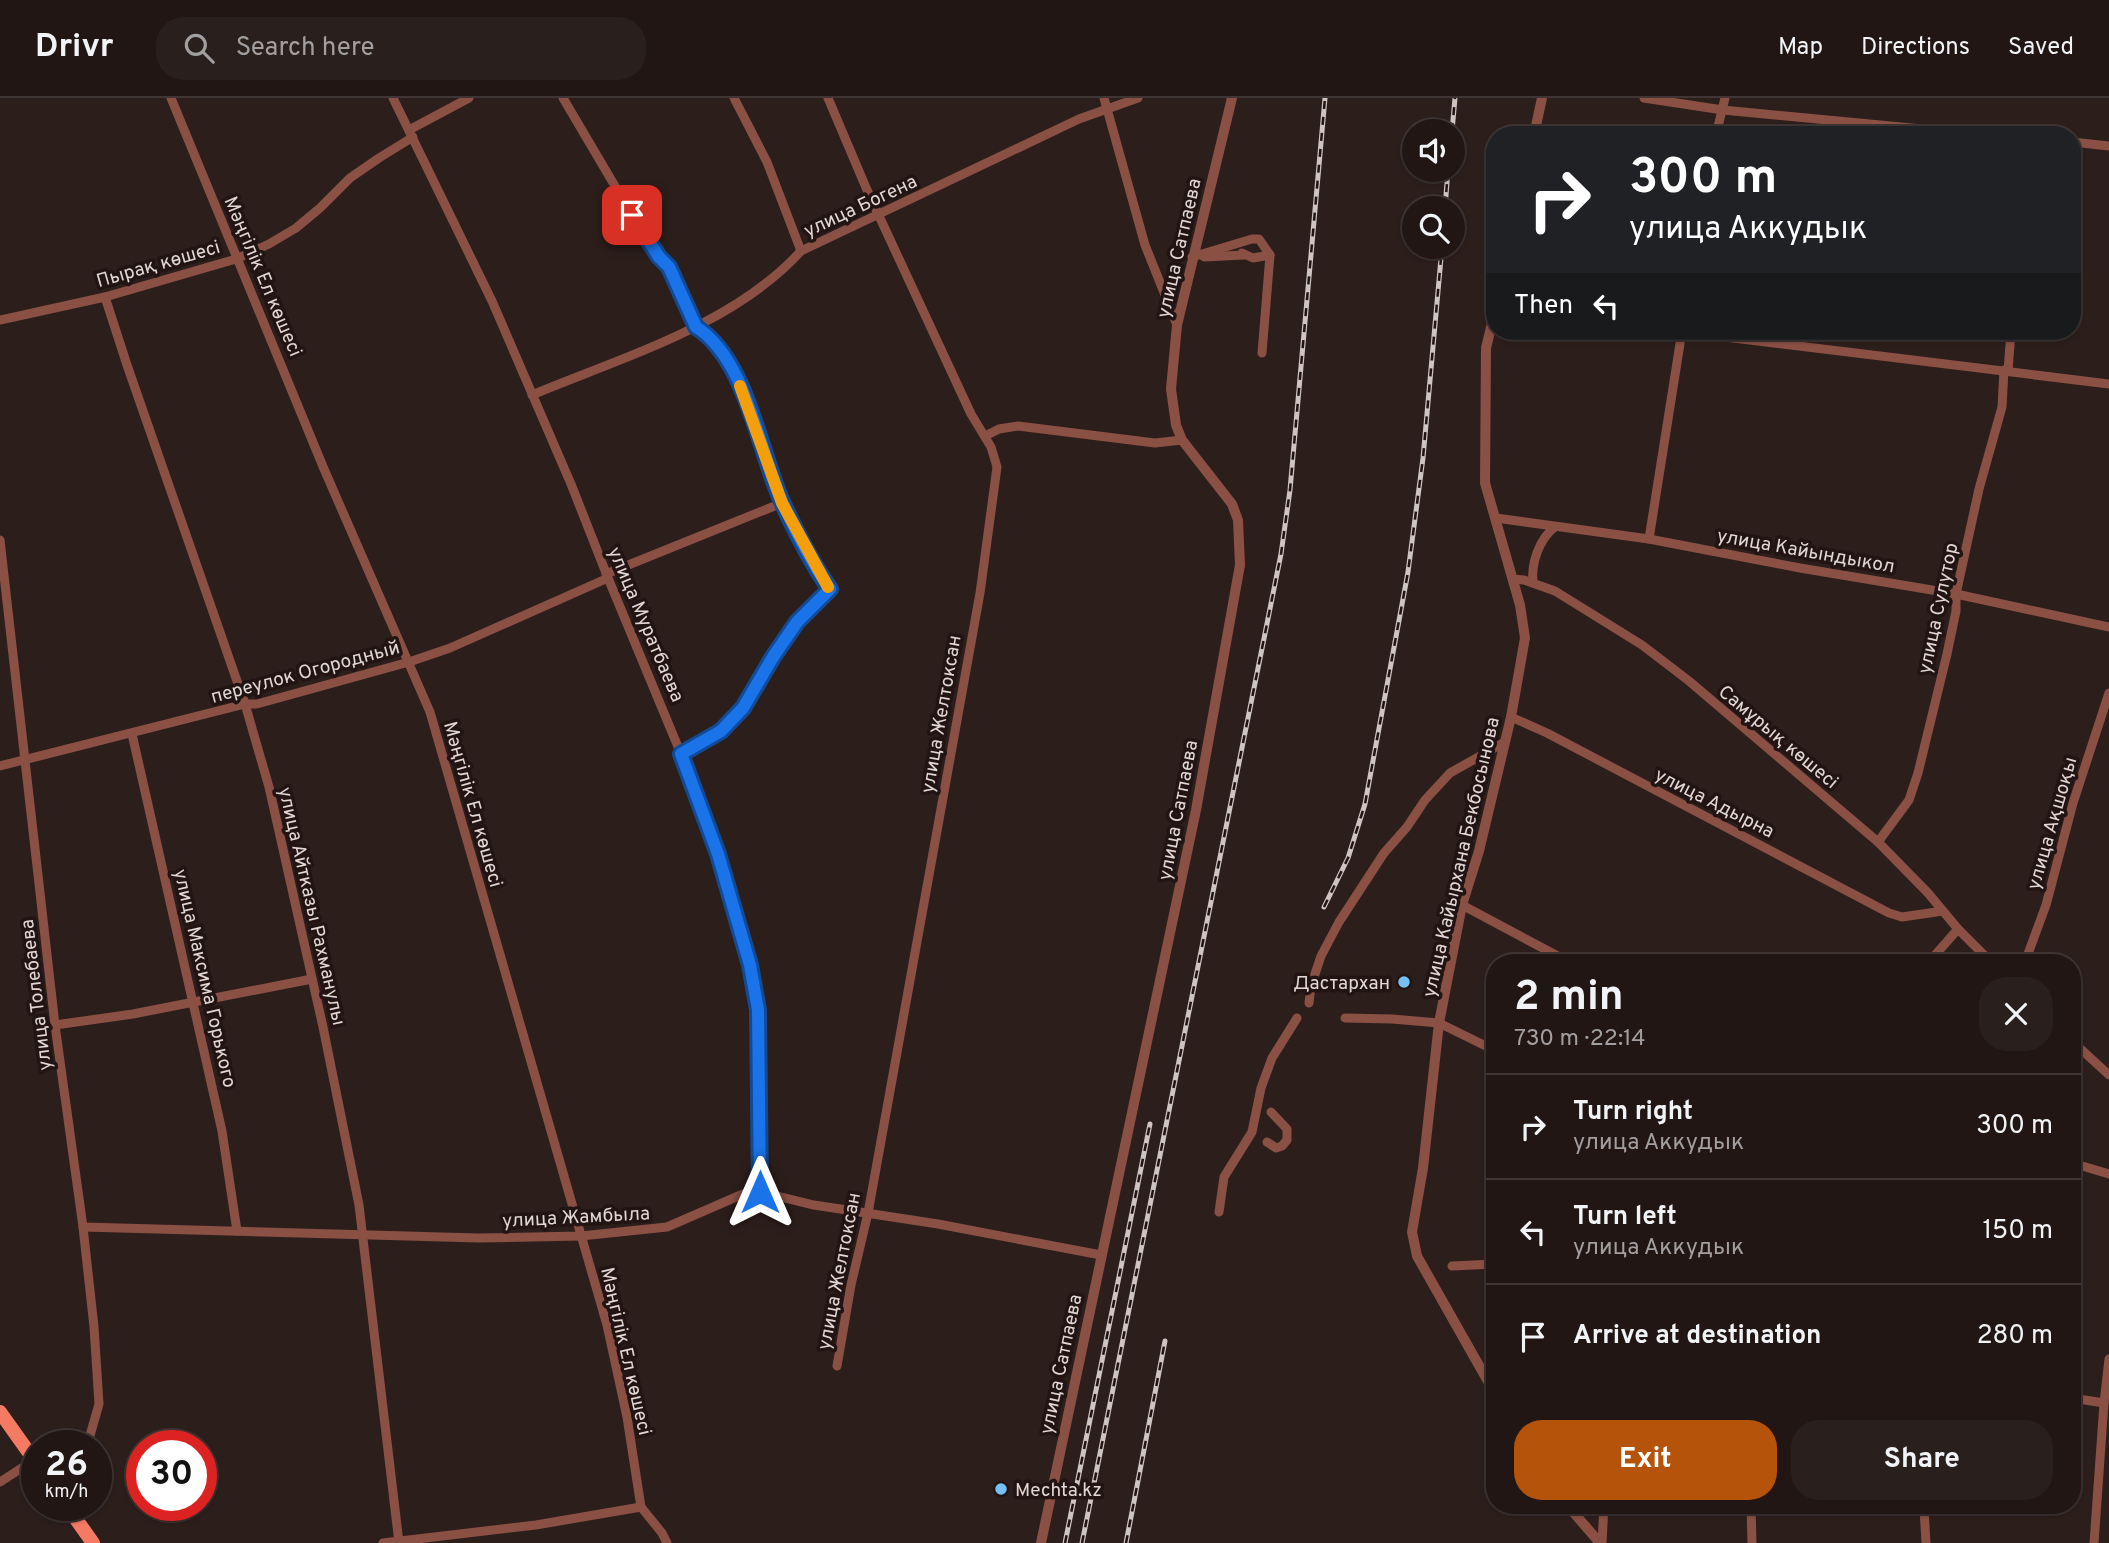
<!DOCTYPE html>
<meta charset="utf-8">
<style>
body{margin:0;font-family:Overpass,sans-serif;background:#291f1d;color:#f1f3f6;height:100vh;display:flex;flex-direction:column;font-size:26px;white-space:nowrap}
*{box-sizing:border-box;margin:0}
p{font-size:23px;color:#a29fa0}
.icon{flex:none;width:38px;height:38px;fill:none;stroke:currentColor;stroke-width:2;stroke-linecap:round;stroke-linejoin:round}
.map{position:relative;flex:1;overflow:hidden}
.sheet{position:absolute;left:1486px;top:856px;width:595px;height:560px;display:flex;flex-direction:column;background:#211614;border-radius:28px;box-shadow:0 2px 5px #0004,0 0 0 2px #3e3534}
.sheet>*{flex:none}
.banner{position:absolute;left:1486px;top:28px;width:595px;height:214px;border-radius:28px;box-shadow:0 2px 5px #0004,0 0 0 2px #3e3534;background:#202124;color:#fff;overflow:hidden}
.fabs{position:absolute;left:1402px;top:21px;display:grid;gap:14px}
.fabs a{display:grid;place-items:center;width:63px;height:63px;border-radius:50%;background:#211614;box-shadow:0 2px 5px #0004,0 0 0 2px #3e3534;font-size:35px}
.speed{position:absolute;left:21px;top:1332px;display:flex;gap:14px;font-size:35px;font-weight:700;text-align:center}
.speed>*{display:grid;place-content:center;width:91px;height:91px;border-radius:50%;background:#211614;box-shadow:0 2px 5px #0004,0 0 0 2px #3e3534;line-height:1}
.speed small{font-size:18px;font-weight:400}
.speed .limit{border:10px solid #d22;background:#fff;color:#111}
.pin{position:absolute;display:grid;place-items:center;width:60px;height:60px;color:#fff;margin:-30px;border-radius:14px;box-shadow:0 4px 10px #0006}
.me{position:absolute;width:77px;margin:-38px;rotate:0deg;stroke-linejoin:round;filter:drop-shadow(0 0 5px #0008)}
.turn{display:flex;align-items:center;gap:24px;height:147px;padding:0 28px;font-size:32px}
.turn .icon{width:91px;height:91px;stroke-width:2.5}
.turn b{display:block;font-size:49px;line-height:60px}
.then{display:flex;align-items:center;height:66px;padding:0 28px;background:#0003;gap:14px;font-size:26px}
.round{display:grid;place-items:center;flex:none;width:74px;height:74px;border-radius:28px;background:#291f1d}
.summary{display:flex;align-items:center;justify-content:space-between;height:119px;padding:0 28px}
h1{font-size:42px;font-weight:700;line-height:52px}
.button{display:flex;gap:14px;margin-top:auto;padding:14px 28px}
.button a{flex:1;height:80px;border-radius:28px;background:#b45309;color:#fff;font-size:28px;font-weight:700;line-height:80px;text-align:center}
.button a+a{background:#291f1d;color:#f1f3f6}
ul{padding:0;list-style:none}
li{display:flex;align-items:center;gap:21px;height:105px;padding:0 28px;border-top:2px solid #3e3534}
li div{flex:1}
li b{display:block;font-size:26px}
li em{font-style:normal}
header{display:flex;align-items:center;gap:42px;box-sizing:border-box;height:98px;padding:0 35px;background:#211614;border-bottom:2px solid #3e3534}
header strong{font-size:33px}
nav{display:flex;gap:38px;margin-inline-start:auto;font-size:24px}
.search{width:490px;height:63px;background:#291f1d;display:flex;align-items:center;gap:18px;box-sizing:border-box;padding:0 24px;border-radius:28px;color:#a29fa0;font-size:26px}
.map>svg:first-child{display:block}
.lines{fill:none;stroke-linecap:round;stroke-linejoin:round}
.minor{stroke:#8b5044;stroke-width:9}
.tertiary{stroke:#8b5044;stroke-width:10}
.primary{stroke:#f57a64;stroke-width:14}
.rail-casing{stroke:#cec4c2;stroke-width:5}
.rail{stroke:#221412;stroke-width:2.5;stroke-dasharray:8;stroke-linecap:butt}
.route-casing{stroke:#114b97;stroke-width:18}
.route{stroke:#1a73e8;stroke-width:12}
.slow{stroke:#f59e0b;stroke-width:12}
.poi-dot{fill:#75c0f6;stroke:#221412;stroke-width:2.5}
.labels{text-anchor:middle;stroke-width:7;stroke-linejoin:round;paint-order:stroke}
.street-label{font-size:19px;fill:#e1d7d5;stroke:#221412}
.poi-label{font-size:19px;fill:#e1d7d5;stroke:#221412;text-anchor:end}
</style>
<header>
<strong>Drivr</strong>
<div class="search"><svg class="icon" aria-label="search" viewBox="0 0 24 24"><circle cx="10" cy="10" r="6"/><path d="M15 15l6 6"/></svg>Search here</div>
<nav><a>Map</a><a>Directions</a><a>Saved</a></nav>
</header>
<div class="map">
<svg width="2109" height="1445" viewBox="0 0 2109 1445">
<rect width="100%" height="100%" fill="#2c1e1b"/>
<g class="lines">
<g class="minor">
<polyline points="171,0 324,371 430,614 607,1227 627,1319 641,1409 662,1435 667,1445"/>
<polyline points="393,0 492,203 571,386 608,480 698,697 718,756 750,867 758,912 760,1094"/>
<polyline points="563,0 645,139 659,159 669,169 687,214 696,229 705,235 733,271 749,307 782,405 830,491 797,524 773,559 743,610 721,633 682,656"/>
<polyline points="734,0 767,64 801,153"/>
<polyline points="828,0 867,92 971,316 991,349 997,369 980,495 868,1115 851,1187 837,1268"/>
<polyline points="1104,0 1145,147 1177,227"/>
<polyline points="1644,0 1723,12 1985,37"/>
<polyline points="409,32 469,0"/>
<polyline points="1716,37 1725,0"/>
<polyline points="2072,44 2109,48"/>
<polyline points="1242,155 1253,160 1270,157"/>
<polyline points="1192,159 1252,141 1259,141 1270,157 1262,255"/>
<polyline points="1204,159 1244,157"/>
<polyline points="105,199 127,267 245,606 269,689 323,929 359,1107 399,1445"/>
<polyline points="0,222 105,199 236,161 269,146 296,130 320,110 350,80 379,60 413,39"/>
<polyline points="1675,233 2109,286"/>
<polyline points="2008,273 2011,233"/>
<path d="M532,297C623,259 734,227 801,153L1079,21L1138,0"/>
<polyline points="985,338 999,331 1018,328 1155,345 1182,342"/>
<polyline points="1496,420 1649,441 1800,470 1956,496 2109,529"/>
<polyline points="1649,441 1682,233"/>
<polyline points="0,442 55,927 83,1129 94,1229 99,1306 87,1348"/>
<polyline points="606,476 782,405"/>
<polyline points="1513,481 1524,482 1555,493 1642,547 1689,583 1878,744 1928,795 1958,831 1991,864"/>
<path d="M1533,485C1531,465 1539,441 1555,429"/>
<polyline points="1511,619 1547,635 1889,815 1902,819 1943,813"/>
<polyline points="132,636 222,1033 237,1133"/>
<polyline points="0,668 245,606 257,606 409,564 450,550 608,480"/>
<polyline points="1878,744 1909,702 1918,675 1947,556 1956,513 1956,496 1979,391 2002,309 2004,272"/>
<polyline points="1462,807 1569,864"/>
<polyline points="1929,864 1958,831"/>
<polyline points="2025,864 2046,807 2073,705 2109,595"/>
<polyline points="1309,905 1311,888 1321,858 1339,824 1384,755 1407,729 1425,702 1450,675 1505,644"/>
<polyline points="1345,920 1392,921 1439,925 1494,952"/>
<polyline points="55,927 133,916 312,881"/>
<polyline points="2072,943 2109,977"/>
<polyline points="1267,1044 1276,1050 1282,1048 1287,1042 1287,1031 1271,1014"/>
<polyline points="2072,1065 2109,1076"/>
<polyline points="1219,1114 1224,1079 1252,1034 1261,990 1272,960 1297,920"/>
<polyline points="83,1129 478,1140 581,1138 667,1129 743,1096 760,1094 814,1107 938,1126 1101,1157"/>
<polyline points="1452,1168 1494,1166"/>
<polyline points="2072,1300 2104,1305"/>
<polyline points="0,1384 34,1362"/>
<polyline points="1751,1407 1752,1445"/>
<polyline points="383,1445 536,1427 641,1409"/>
<polyline points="1602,1445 1604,1407"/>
<polyline points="1926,1445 1924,1411 1926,1407"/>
<polyline points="2094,1445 2104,1305 2109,1261"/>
</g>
<g class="tertiary">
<polyline points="1534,37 1542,0"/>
<polyline points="1494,217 1486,250 1485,385 1520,507 1525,540 1511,619 1479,753 1462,807 1439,925 1423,1070 1412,1134 1417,1158 1494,1294"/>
<polyline points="1567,1407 1600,1445"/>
<polyline points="1041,1445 1196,712 1240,467 1238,422 1232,406 1182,342 1176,327 1171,291 1177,227 1232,0"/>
</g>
<g class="primary">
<polyline points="0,1314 37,1366"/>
<polyline points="66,1407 93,1445"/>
</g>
<g class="rail-casing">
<g id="rail">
<polyline points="1452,33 1455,0"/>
<polyline points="1445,110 1448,72"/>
<polyline points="1324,809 1348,760 1365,706 1408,474 1423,360 1442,149"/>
<polyline points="1065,1445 1150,1026"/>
<polyline points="1082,1445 1281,456 1290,392 1325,0"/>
<polyline points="1126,1445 1165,1243"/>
</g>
</g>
<use href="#rail" class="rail"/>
</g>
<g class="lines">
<g class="route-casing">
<path id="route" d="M632,117L659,159L669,169L696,229C747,261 759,354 783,406C796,434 812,466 830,491L797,524L773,559L743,610L721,633L681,656L718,756L750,867L758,912L760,1094"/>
</g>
<use href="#route" class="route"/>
<polyline class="slow" points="740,288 782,405 828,489"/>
</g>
<g class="poi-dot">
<circle cx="1404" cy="884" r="7"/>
<circle cx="1001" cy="1391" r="7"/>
</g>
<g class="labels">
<g class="street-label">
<text transform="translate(860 107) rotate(-25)" y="7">улица Богена</text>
<text transform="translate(1178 150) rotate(-77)" y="7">улица Сатпаева</text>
<text transform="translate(158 165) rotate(-16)" y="7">Пырақ көшесі</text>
<text transform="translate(264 178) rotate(67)" y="7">Мәңгілік Ел көшесі</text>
<text transform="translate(1806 452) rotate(10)" y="7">улица Кайындыкол</text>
<text transform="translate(1937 510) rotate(-78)" y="7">улица Сулутор</text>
<text transform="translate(647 526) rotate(67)" y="7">улица Муратбаева</text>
<text transform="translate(305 573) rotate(-15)" y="7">переулок Огородный</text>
<text transform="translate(940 616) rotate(-80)" y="7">улица Желтоксан</text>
<text transform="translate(1779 638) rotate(40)" y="7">Самұрық көшесі</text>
<text transform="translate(1715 704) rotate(27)" y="7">улица Адырна</text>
<text transform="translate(474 706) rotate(74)" y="7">Мәңгілік Ел көшесі</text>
<text transform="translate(1177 712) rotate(-79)" y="7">улица Сатпаева</text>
<text transform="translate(2051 725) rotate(-74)" y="7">улица Ақшоқы</text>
<text transform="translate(1460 759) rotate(-77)" y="7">улица Кайырхана Бекбосынова</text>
<text transform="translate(313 808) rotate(77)" y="7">улица Айтказы Рахманулы</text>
<text transform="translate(206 880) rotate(77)" y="7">улица Максима Горького</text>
<text transform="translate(35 897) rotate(-97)" y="7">улица Толебаева</text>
<text transform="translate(576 1118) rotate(-3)" y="7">улица Жамбыла</text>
<text transform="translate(838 1173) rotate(-79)" y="7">улица Желтоксан</text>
<text transform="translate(627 1253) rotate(77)" y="7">Мәңгілік Ел көшесі</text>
<text transform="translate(1060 1266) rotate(-78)" y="7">улица Сатпаева</text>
</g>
<g class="poi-label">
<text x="1390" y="891">Дастархан</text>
<text x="1015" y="1398" text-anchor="start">Mechta.kz</text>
</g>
</g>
</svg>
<div class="fabs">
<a><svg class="icon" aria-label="sound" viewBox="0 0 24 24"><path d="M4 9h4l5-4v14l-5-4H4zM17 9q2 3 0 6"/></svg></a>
<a><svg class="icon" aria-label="search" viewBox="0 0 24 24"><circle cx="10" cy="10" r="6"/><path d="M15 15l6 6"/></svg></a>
</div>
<div class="speed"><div>26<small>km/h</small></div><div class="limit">30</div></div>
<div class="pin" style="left:632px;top:117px;background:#d93025"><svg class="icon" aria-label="arrive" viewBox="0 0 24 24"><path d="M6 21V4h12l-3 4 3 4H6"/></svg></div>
<svg class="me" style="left:760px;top:1094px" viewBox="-20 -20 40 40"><path d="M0-17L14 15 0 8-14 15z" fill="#1a73e8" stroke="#fff" stroke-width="4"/></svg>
<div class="banner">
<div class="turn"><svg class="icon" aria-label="right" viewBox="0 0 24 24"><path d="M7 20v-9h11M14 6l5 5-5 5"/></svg><div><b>300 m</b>улица Аккудык</div></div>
<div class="then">Then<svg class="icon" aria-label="left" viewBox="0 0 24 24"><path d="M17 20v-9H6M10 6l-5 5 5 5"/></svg></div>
</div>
<section class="sheet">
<div class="summary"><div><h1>2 min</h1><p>730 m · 22:14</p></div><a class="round"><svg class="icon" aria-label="close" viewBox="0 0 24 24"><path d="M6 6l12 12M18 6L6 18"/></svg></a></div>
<ul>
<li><svg class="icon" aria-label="right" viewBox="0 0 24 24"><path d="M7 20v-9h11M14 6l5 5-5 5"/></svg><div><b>Turn right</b><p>улица Аккудык</p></div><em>300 m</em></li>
<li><svg class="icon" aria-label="left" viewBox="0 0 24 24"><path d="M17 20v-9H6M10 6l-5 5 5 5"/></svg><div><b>Turn left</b><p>улица Аккудык</p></div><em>150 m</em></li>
<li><svg class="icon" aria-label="arrive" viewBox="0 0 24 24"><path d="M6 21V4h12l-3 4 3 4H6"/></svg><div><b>Arrive at destination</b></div><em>280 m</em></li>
</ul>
<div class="button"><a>Exit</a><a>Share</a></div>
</section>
</div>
